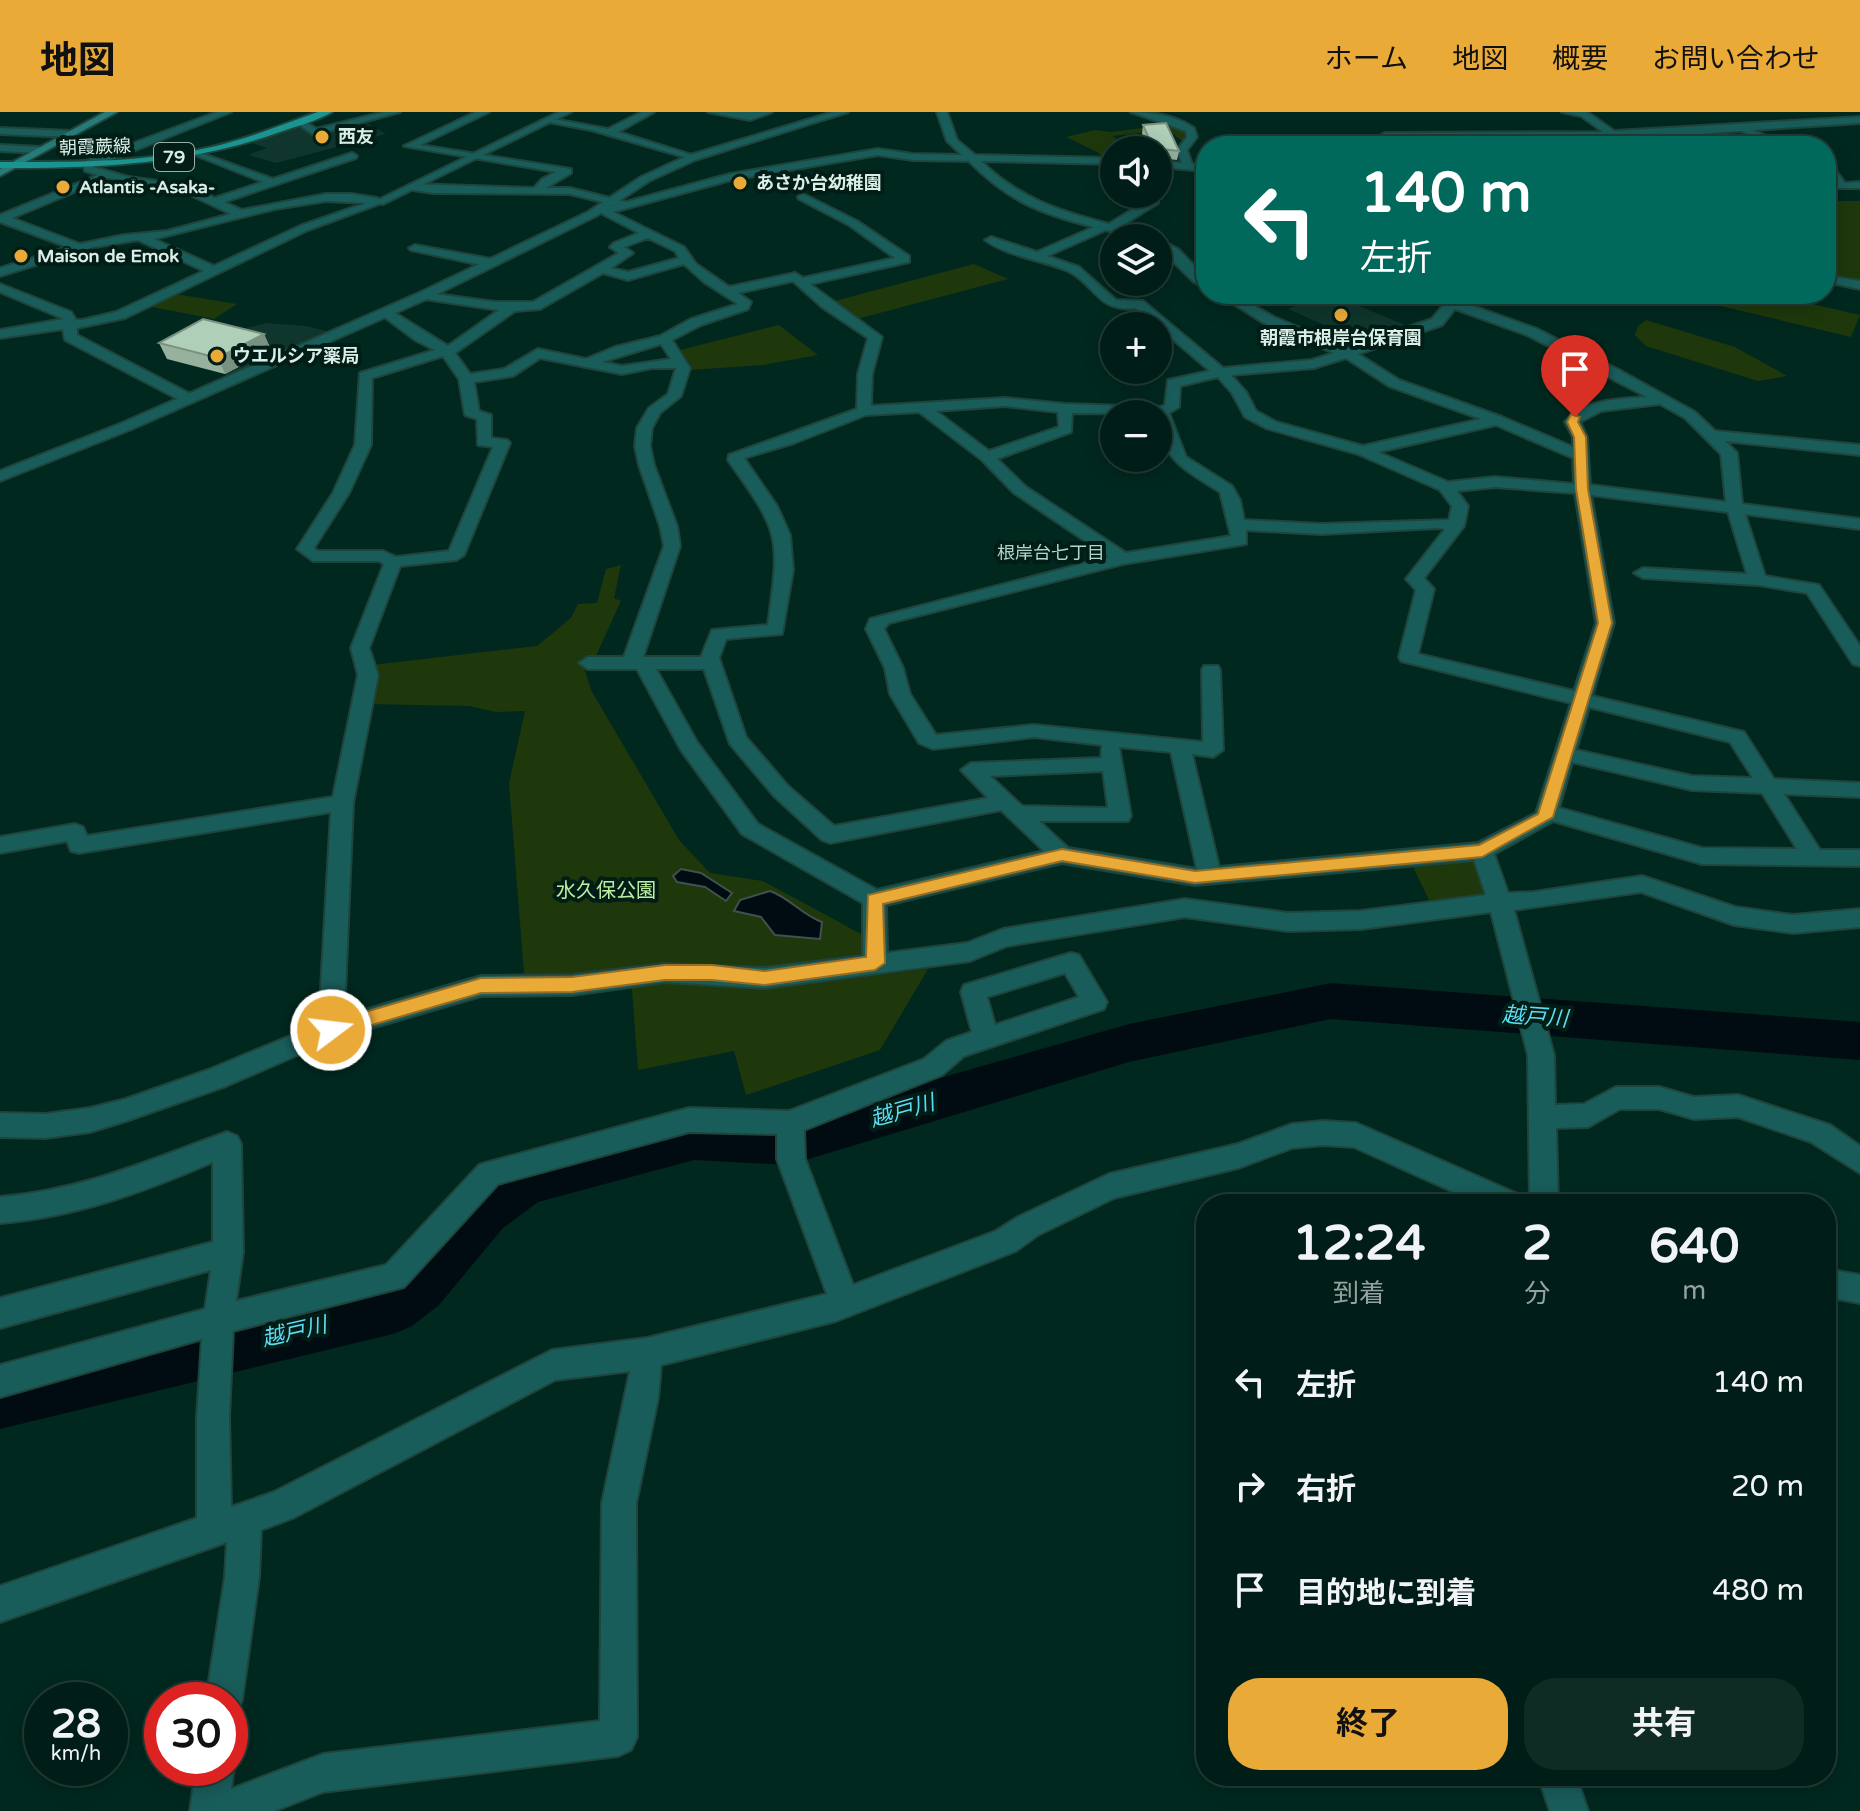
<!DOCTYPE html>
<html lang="ja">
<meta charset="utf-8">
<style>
body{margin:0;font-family:"Varela Round","Noto Sans JP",sans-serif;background:#0e2b24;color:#f1f3f6;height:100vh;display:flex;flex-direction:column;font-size:30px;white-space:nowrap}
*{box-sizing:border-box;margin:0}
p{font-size:26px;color:#95a2a1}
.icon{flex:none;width:44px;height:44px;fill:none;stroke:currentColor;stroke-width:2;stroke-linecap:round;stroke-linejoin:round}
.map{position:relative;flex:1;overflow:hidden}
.panel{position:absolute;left:1196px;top:1082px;width:640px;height:592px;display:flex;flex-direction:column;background:#001e17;border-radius:32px;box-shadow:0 4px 20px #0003,0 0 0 2px #223c36}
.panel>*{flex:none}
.top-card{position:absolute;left:1196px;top:24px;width:640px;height:168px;border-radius:32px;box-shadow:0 4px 20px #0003,0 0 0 2px #223c36;background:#00695c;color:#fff;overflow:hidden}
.fabs{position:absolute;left:1100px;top:24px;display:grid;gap:16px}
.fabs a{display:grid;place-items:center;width:72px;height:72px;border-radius:50%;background:#001e17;box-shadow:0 4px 20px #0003,0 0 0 2px #223c36;font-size:40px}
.speed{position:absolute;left:24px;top:1570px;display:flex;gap:16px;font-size:40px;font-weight:700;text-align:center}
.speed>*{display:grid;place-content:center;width:104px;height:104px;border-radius:50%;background:#001e17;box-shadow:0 4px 20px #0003,0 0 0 2px #223c36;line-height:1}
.speed small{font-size:20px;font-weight:400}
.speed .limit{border:12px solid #d22;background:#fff;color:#111}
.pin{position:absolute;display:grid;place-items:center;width:68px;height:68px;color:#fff;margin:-82px -34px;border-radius:50% 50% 50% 0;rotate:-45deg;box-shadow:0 0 8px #0007}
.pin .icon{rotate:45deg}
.me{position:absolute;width:88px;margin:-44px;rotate:75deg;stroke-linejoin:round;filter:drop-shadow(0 0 6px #0008)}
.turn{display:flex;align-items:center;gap:28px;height:168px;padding:0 32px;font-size:36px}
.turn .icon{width:104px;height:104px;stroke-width:2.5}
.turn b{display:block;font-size:56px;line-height:68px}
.eta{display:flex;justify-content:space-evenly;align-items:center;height:136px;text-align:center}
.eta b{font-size:48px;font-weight:700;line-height:56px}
.primary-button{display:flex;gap:16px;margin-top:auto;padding:16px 32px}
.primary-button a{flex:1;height:92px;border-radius:32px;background:#eaaa38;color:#111;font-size:32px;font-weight:700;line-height:92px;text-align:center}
.primary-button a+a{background:#0e2b24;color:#f1f3f6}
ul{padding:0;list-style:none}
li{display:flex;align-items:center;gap:24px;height:104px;padding:0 32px}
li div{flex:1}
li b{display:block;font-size:30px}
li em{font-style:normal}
header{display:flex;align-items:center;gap:48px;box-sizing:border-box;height:112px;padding:0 40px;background:#eaaa38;color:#111}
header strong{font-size:38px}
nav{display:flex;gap:44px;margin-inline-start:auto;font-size:28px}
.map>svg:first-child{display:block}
.built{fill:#0f352c}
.green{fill:#1e380c}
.water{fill:#000c11;stroke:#415051;stroke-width:2}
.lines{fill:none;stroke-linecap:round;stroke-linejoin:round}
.river{fill:#000c11;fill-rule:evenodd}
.minor-casing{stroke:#1f443b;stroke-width:4}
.tertiary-casing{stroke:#1f443b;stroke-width:4}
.secondary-casing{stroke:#1f443b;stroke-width:4}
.primary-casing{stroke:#1f443b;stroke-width:4}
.minor{fill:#195d5b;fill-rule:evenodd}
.tertiary{fill:#195d5b;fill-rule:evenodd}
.secondary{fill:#267b79;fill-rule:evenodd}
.primary{fill:#1a9491;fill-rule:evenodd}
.wall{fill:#96b29e}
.shaded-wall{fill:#7a9181}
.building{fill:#afcfb8;stroke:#7a9181;stroke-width:2}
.route{fill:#eaaa38;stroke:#986e24;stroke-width:2}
.poi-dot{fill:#eaaa38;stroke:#011d16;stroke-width:3}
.labels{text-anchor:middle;stroke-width:8;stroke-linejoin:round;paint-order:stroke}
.far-poi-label{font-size:18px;font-weight:bold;fill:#daeee7;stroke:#011d16;text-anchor:start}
.far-street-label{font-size:18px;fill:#daeee7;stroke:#011d16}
.shield{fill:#011d16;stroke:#99afa8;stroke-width:2}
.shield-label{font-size:18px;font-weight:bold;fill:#daeee7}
.far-neighbourhood-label{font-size:18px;fill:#aed7ca;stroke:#011d16}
.park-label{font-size:20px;fill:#bdefa2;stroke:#011d16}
.water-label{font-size:22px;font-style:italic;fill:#5ddbf2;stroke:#011d16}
</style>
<header>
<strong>地図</strong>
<nav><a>ホーム</a><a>地図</a><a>概要</a><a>お問い合わせ</a></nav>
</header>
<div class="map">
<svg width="1860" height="1699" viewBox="0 0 1860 1699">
<rect width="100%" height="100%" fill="#00281f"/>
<g class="built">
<polygon points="363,9 386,22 276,51 248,43 267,36 251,31 300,14 313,22"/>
<polygon points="1324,182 1330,182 1410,215 1367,232 1288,197"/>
<polygon points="266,211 306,214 330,220 230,263 167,247 220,223"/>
</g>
<g class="green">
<polygon points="1174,12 1186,19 1185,28 1181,28 1168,18 1112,24 1134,38 1114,38 1114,47 1102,46 1099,41 1066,25 1095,18 1111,20"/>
<polygon points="1628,24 1655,34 1571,34 1569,25"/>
<polygon points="1826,89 1860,89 1860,173 1828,167"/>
<polygon points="974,152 1008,167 857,207 831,190"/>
<polygon points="175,182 237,192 214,207 147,194"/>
<polygon points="1709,182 1795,182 1795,188 1860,203 1851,225 1708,191"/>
<polygon points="1646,208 1735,235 1787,264 1758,269 1646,234 1635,223 1638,214"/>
<polygon points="779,213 818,243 763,253 690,258 691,253 680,238"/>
<polygon points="621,453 614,486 621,489 595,546 581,546 591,578 679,728 710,761 763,769 861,822 863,838 845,867 928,857 880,938 746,983 734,939 638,958 631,865 525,874 509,671 525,599 496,600 469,594 367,592 372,553 537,534 571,506 578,492 597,491 606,457"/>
<polygon points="1478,745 1490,783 1429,788 1410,749"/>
</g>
<g class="water">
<polygon points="681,757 701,761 732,781 726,789 705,775 677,770 673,764"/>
<path d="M770,779C790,786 802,803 822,810L820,827L775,823L761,805L734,799L740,788Z"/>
</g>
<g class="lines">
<path class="river" d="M1331,871L1860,910V948L1331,907L1129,950L789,1053L694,1048L538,1090L503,1116L439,1193L412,1214L393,1222L0,1317V1259L380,1171C433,1134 461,1072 524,1048L694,1004L789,1009L1129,912Z"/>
<g class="minor-casing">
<g id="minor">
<path d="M217,0H231L93,55L129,65L186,73L215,86L263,70L195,43V39L273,67L352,41L357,44L356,46L224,90L242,98L326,82H351L377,86L384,90L308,118L125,206L77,216V223L194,284V290H184L65,228L63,217L0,226V218L64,207L0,180V172L71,200L76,208H82L116,200L204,159L138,128L94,135L0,164V156L68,135L0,110V103L98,63L85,59L83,50ZM108,66L180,78L231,102L167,119L124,123L80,132L12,106ZM326,89L366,91L300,114L214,154L154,127L275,97Z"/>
<polygon points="384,0 400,0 314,23 295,10 303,8 316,17"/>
<path d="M476,0H489L420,33L571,57V61L546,76H570L626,90L730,62L878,37L913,42L962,43L947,29L937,0H947L957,28L975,43L1114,46V52L981,49C1018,86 1059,99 1109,112L1146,89L1133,82H1147L1158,87V91L1120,115L1152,126H1134L1106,118L1047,144L1079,155L1116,188L1143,189L1223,256L1312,248L1334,241L1264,211L1218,182H1233L1274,205L1347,236L1432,207L1445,191L1439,182H1451L1456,188L1537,217L1617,257L1695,300L1715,319L1860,333V343L1725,329L1737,341L1742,392L1860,407V417L1745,402L1765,464L1819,473L1860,534V554L1853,552L1807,481L1758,473L1643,466L1634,461L1643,456L1747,462L1728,400L1591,383L1614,511L1592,584L1744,620L1774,667L1860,671V685L1784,682L1820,738H1860V754L1702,752L1553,709L1494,742L1508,781L1534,780L1642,764L1735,795L1793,803L1860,797V815L1793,821L1734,813L1641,780L1514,798L1554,943L1555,993L1584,992L1616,975H1659L1694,985L1738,983L1830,1013L1860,1034V1061L1811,1030L1738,1005L1694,1007L1659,997H1620L1588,1015L1556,1016L1558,1092H1530L1528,943L1491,800L1361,817L1288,819L1185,805L1007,834L970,849L765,876L665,870L572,883L481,884L337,926L226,974L126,1009L90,1020L45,1026L0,1025V1001L45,1002L90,996L126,987L208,958L319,912L331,700L79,741L71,739L67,729L0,741V725L75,712L83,715L87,724L333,685L358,563L351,536L384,452L379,449H313L297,437L333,381L355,333L360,261L435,238L415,228L379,201L390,198L448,234L499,198L425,187L421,186V180L495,190H533L619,141L610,135L614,131L639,121L595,98L615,93L570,82L433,81L407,77L406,75L411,72L534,76L542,67L556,60L404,34ZM878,43L913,48L969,49C1008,89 1041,102 1094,115L1037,140L991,125L985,128C1007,144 1042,148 1068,159C1096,173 1098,201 1136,196L1210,259L1168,268L1165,293L1160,295L1065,292L1005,286L871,294L872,262L882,225L810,172L909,150V144L857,109L803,82L798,85L799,87L849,113L895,146L803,166L795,161L729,175L696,152L684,135L613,100L731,68ZM648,126L675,139L679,146L628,160L611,156L633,141L624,135ZM684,152L704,170L738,192L691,207L660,224L615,235L586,247L538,237L504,257L470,262L455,241L515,199L540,197L603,161L628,168ZM793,169L822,195L868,226L858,262L857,297L729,343L728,348C781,422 780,424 768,513L712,518L701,545H643L680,434L677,414L654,353L650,334L652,316L660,301L681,284L690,256L672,228L701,213L748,197L751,190L738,181ZM1455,197L1527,223L1647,285C1620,287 1583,287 1565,310L1573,325V335L1502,305L1399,268L1358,242L1442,213ZM661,232L671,247L622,254L602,250ZM443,244L459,267L465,303L477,307L478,333L493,335L449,439L396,445L383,439H317L314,436L349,381L371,333L372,266ZM540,246L622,262L652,256H676L668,282L649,296L637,316L635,334L639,353L660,414L664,434L624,545H588L579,551L588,557H637L681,638L742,722L863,791V844L765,856L665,852L572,863L481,864L344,904L353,691L378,563L369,536L400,454L456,448L464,443L510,331L507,328L491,326V303L479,299L474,270L513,264ZM1346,246L1389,274L1481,307L1363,334L1276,310L1256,299L1246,280L1231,263L1314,256ZM1218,265L1232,281L1245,305L1266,316L1358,342L1440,378L1452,394L1449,408L1321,412L1244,408L1240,388L1232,374L1186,345L1169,301L1179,295L1180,274ZM1660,292L1685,306L1721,342L1726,390L1590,373L1587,325L1580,310L1601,299ZM1005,294L1058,300L1059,315L989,339L936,299ZM919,300L982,348L1014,381L1109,445L870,507L866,517L885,556L890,582L919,631L933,637L1034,625L1102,633L1101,646L971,651L961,658L988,686L834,714L788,674L746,625L719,546L726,527L782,522L793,458L790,423L777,394L744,346L794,331L866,303ZM1072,301L1158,302C1158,346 1187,359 1220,380L1231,424L1126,441L1026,375L997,347L1071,320ZM1496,313L1573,346L1574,372L1495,365L1448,370L1378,340ZM1495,375L1575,381L1596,511L1574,579L1418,542L1434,477L1424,466L1464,414L1468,394L1457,379ZM1438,416L1445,417L1406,467L1416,478L1399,545L1401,549L1571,591L1536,701L1478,731L1219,755L1192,642L1213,645L1223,638L1220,558L1218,554H1204L1202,558L1203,630L1034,613L936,623L910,582L903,556L884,517L889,511L1123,452L1246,432V418L1321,422ZM656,557H704L730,632L774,684L822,728L830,731L1001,698L1044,739L877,778L758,712L697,630ZM1589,595L1730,630L1753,666L1692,664L1576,638ZM1119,635L1171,640L1197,757L1068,736L1039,709H1128L1131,704ZM1572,650L1692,678L1762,681L1797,737L1702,736L1559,696ZM1103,659L1108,696L1022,694L990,664ZM1474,748L1486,783L1361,799L1288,801L1185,787L1003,817L967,831L887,841L886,793L1062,751L1195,773Z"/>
<polygon points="642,0 654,0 618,20 695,44 695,48 591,18 543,9 548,6 608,17"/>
<polygon points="708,0 772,0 750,8"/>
<path d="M1131,0C1152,0 1177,4 1194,16L1197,25L1187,38L1192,52L1206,53V59L1158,55V49L1182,51L1177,38L1187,25L1186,19Z"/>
<polygon points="1562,0 1587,0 1614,19 1860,5 1860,11 1753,18 1788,34 1774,34 1741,19 1660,25 1385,27 1380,24 1385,21 1603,20 1581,4"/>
<polygon points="0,16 72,19 77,22 72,25 0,22"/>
<polygon points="0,33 41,35 46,38 41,41 0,39"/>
<polygon points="1826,46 1845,71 1860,70 1860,76 1838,76 1826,57"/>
<polygon points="1158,127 1178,137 1206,166 1206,176 1194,170 1158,135"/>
<polygon points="415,133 491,147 497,151 491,155 411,138 409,136"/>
<polygon points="1826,154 1835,156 1835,165 1860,169 1860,177 1826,170"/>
<path d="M1071,841L1079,843L1107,890L1104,897L964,944L942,963L804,1018L805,1047L853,1173L996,1119L1018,1105L1109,1062L1238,1032L1292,1012L1323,1009L1356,1011L1520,1083L1524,1092H1480L1354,1035L1323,1033L1292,1036L1238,1056L1114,1086L1038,1123L1016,1139L836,1209L661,1253L658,1286L636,1391L637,1625L631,1638L618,1644L323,1680L274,1699H190L196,1656H230V1646L234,1656L231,1677L323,1642L600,1609L602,1391L630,1259L555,1268L293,1406L261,1418L259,1465L242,1588L237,1601L230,1604V1588H206L225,1465L227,1430L0,1510V1474L197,1406V1305L202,1227L0,1285V1253L205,1197L211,1158L0,1216V1186L213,1130V1050C144,1080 75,1105 0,1111V1085C84,1078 149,1048 227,1020L237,1024L241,1032L243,1140L236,1189L386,1153L479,1053L489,1050L689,996L789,999L924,947L946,929L972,920L961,880L964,873ZM1065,861L1079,885L995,913L987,885ZM689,1020L777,1022V1047L827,1182L647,1226L552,1238L274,1380L231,1395L229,1305L233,1219L404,1175L498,1072Z"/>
<polygon points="1826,1157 1860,1163 1860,1191 1826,1185"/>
<polygon points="1538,1664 1576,1664 1588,1699 1550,1699"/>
</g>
</g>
<g class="tertiary-casing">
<g id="tertiary">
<polygon points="559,0 571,0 383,92 374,90"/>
<polygon points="833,0 848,0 695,48 649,69 596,104 429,186 132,317 0,369 0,359 122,311 421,180 588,100 641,65 687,44"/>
</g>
</g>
<g class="secondary-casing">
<polygon id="secondary" points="105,0 117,0 0,64 0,57"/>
</g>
<g class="primary-casing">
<path id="primary" d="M318,0H332C317,9 297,14 280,20C188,53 97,56 0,56V50C69,50 140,51 207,36C245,28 281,13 318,0Z"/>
</g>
<use href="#minor" class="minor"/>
<use href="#tertiary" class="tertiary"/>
<use href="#secondary" class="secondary"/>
<use href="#primary" class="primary"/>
</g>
<g class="wall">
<polygon points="1143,13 1179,39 1177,48 1158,46 1158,38 1149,38 1142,22"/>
<polygon points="264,222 271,238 225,262 167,247 159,231"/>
</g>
<polygon class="shaded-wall" points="264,222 271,238 225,262 218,246"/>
<g class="building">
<polygon points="1166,11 1179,39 1153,36 1143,13"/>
<polygon points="203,207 264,222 218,246 159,231"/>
</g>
<polygon class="route" points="1571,302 1580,305 1578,310 1586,325 1588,377 1612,511 1553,705 1482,745 1195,771 1062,749 883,792 885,851 875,858 765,873 712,868 665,868 572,880 481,881 331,925 324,923 321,918 324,912 331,910 481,866 572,865 665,853 712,853 765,859 866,845 868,783 1062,737 1195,759 1479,733 1538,702 1598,511 1576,377 1574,325 1567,310"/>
<g class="poi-dot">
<circle cx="322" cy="25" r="8"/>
<circle cx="740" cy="71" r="8"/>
<circle cx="63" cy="75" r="8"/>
<circle cx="21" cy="144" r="8"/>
<circle cx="1341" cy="203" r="8"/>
<circle cx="217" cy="244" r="8"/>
</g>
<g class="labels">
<g class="far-poi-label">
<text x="338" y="31">西友</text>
<text x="756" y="77">あさか台幼稚園</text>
<text x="79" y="81">Atlantis -Asaka-</text>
<text x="37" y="150">Maison de Emok</text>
<text x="1341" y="232" text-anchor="middle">朝霞市根岸台保育園</text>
<text x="233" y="250">ウエルシア薬局</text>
</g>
<g class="far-street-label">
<text transform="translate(95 35) rotate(-2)" y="6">朝霞蕨線</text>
</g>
<rect class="shield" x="154" y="31" width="40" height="28" rx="6"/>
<g class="shield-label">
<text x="174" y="51">79</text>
</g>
<g class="far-neighbourhood-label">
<text x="1051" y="447">根岸台七丁目</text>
</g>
<g class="park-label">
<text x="606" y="785">水久保公園</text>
</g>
<g class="water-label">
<text transform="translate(1535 904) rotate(4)" y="8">越戸川</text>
<text transform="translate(902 998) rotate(-16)" y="8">越戸川</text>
<text transform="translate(294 1219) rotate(-13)" y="8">越戸川</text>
</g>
</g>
</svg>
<div class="fabs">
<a><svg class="icon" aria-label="sound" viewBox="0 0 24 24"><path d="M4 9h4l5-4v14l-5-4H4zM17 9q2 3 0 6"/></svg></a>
<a><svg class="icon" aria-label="layers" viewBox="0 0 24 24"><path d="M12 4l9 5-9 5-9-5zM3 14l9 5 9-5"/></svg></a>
<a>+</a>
<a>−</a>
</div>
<div class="speed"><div>28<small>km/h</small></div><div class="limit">30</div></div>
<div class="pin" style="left:1575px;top:305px;background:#d93025"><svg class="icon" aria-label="arrive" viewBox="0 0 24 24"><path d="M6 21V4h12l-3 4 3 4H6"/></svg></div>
<svg class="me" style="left:331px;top:918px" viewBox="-20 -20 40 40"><circle r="17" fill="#eaaa38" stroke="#fff" stroke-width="3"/><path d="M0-11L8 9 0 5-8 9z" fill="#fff"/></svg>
<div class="top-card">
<div class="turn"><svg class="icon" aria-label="left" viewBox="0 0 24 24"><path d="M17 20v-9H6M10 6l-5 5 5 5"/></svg><div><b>140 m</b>左折</div></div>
</div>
<section class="panel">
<div class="eta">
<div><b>12:24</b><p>到着</p></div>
<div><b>2</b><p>分</p></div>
<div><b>640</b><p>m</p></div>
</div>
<ul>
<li><svg class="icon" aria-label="left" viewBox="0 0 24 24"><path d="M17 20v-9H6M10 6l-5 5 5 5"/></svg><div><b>左折</b></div><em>140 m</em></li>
<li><svg class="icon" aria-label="right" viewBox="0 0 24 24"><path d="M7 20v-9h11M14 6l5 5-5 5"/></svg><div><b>右折</b></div><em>20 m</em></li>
<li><svg class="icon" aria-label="arrive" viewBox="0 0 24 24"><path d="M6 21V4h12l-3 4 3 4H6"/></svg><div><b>目的地に到着</b></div><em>480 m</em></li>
</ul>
<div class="primary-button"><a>終了</a><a>共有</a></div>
</section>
</div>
